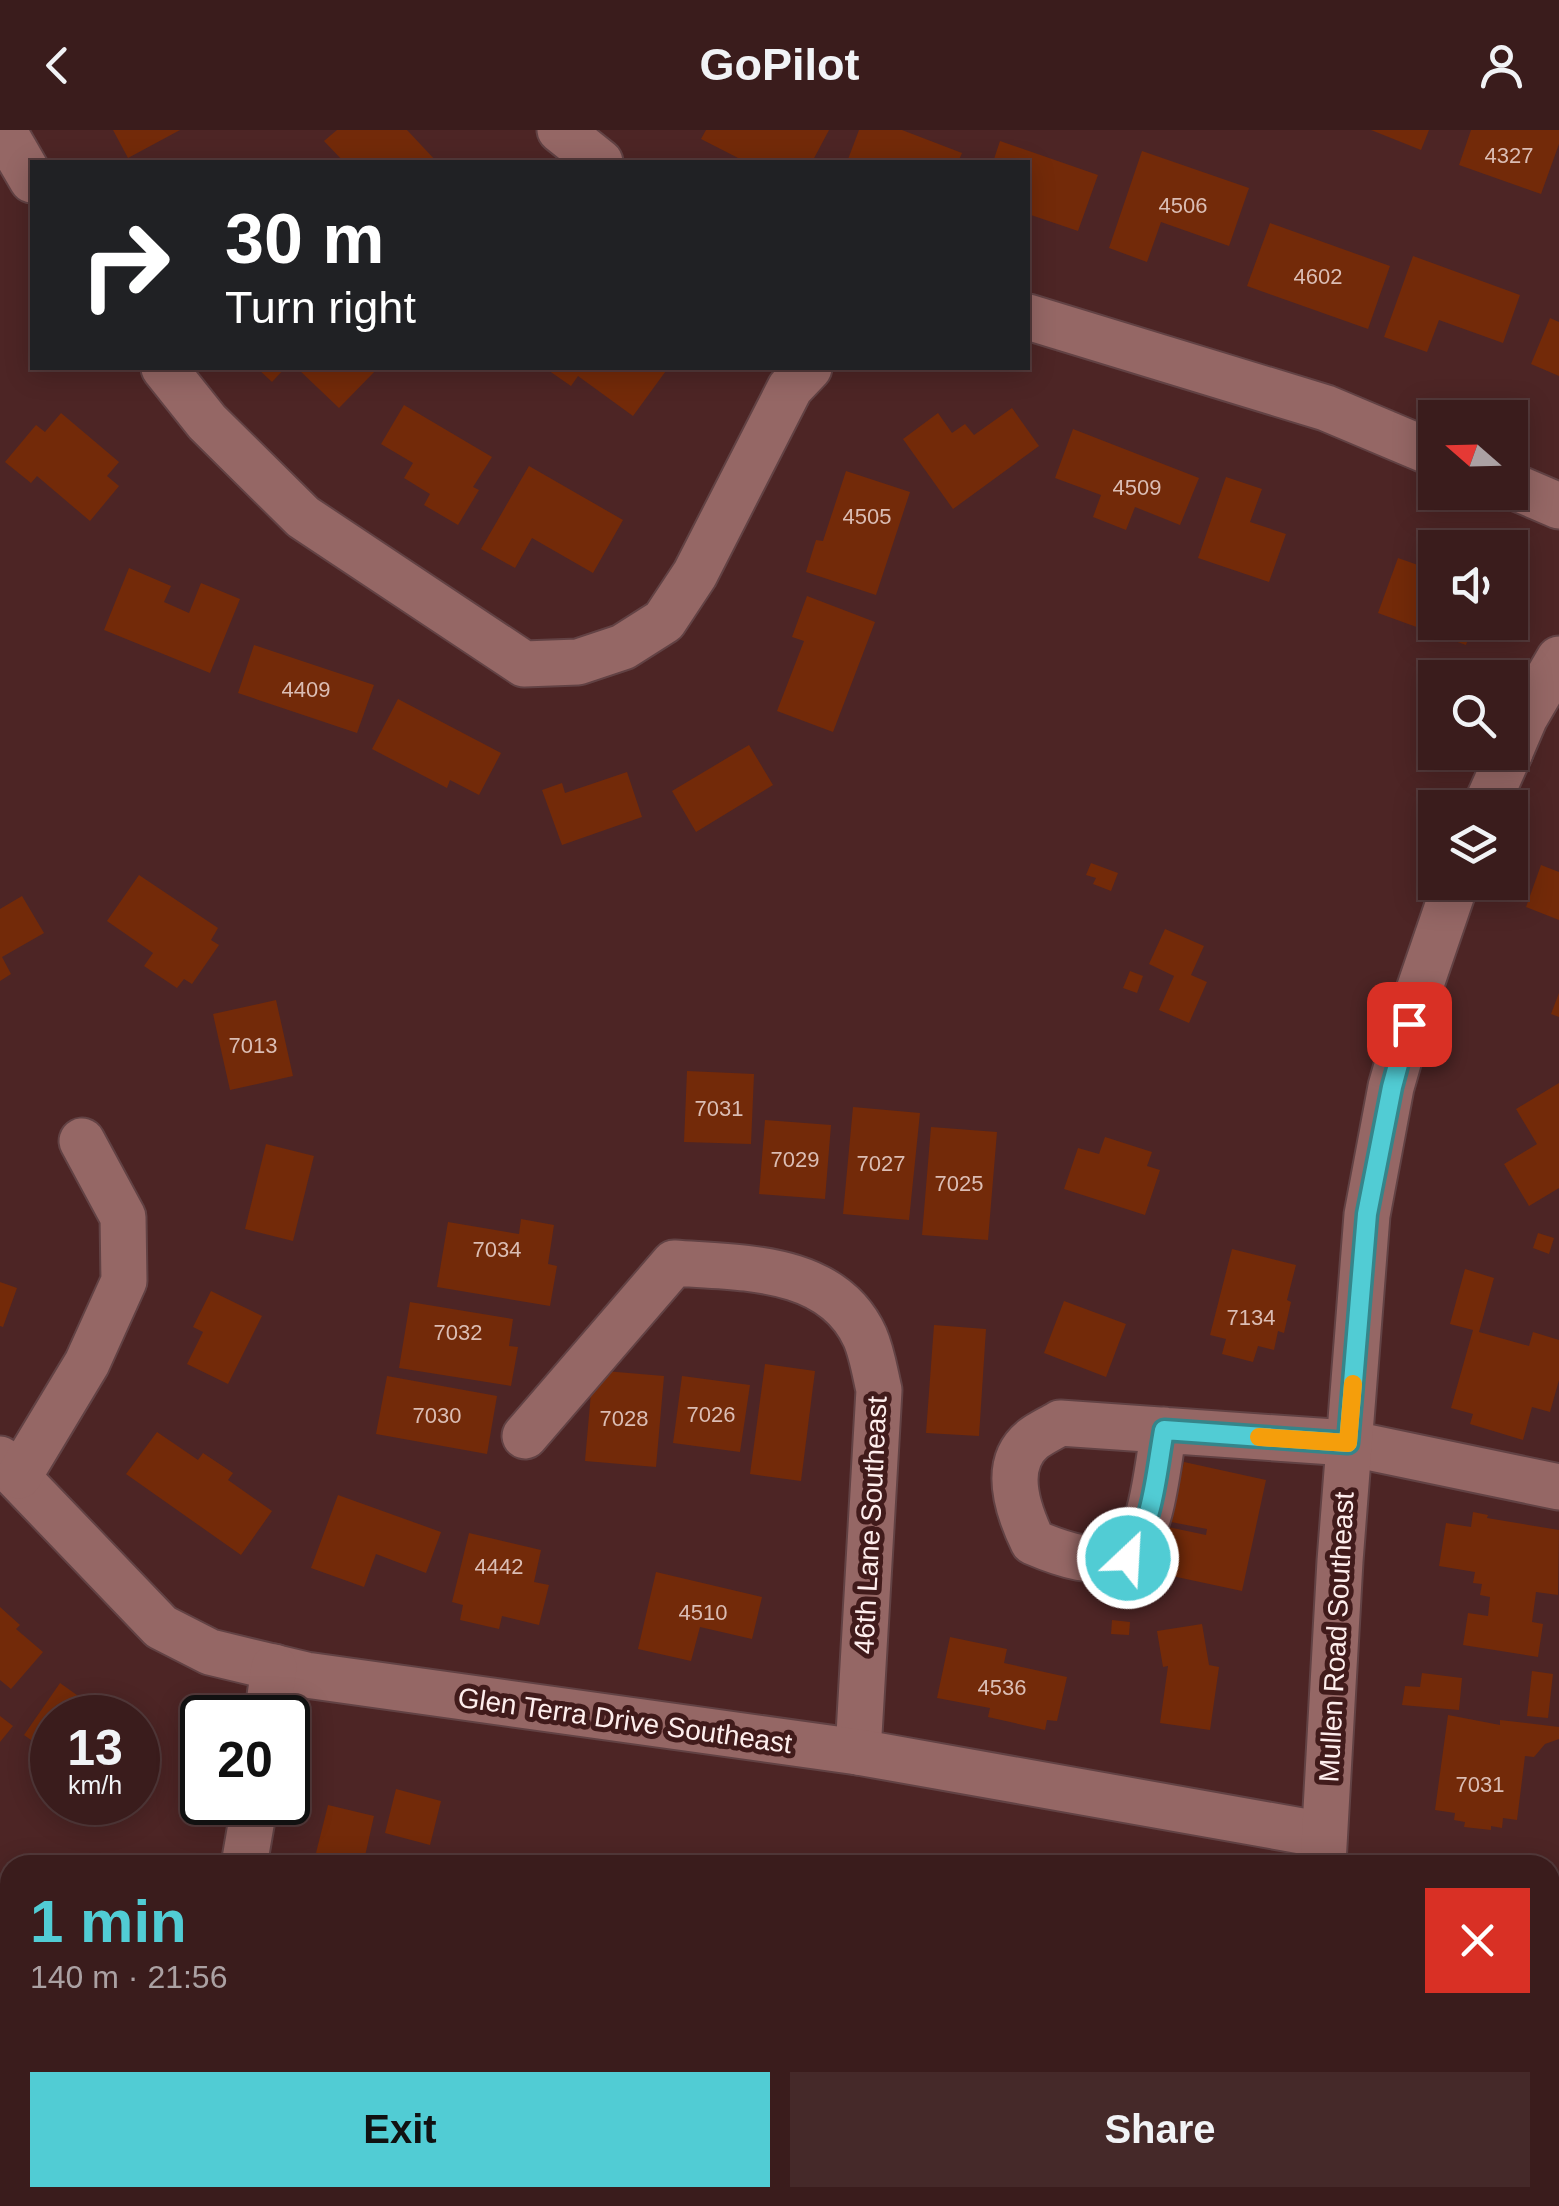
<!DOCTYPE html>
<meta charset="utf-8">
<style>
body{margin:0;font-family:Arial,sans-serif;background:#452929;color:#f1f3f6;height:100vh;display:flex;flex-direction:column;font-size:38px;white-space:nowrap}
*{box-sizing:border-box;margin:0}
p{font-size:32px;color:#aba1a3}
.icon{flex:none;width:55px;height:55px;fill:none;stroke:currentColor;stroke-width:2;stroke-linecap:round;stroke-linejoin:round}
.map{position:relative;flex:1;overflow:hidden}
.drawer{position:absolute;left:0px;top:1725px;width:1560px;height:352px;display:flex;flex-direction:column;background:#3a1c1c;border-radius:30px 30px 0 0;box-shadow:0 5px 25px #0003,0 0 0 2px #543a3b}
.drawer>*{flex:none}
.top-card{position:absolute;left:30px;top:30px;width:1000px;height:210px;border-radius:0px;box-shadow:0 5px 25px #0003,0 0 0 2px #543a3b;background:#202124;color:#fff;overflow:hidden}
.needle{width:65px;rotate:290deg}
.controls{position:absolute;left:1418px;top:270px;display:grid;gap:20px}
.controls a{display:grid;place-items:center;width:110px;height:110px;border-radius:0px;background:#3a1c1c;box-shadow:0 5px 25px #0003,0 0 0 2px #543a3b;font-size:50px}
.speed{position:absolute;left:30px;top:1565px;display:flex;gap:20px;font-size:50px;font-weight:700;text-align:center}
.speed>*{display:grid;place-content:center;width:130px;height:130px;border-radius:50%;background:#3a1c1c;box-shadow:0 5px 25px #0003,0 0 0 2px #543a3b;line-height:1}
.speed small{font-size:25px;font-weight:400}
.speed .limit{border:5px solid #111;border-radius:15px;background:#fff;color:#111}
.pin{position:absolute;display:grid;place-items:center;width:85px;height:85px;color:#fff;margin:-42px;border-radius:20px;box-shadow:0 5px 15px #0006}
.me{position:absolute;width:110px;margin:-55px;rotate:25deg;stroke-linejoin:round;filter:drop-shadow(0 0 8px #0008)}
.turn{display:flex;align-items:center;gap:35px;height:210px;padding:0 30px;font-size:45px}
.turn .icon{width:130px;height:130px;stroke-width:2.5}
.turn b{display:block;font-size:70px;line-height:85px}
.round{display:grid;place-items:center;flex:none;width:105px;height:105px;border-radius:0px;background:#452929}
.headline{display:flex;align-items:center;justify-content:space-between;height:170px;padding:0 30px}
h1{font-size:60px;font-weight:700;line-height:75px;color:#51ccd4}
.button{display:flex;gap:20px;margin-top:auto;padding:20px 30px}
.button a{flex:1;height:115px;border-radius:0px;background:#51ccd4;color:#111;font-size:40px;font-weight:700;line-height:115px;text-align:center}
.button a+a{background:#452929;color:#f1f3f6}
header{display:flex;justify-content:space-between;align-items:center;height:130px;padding:0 30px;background:#3a1c1c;font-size:45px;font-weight:700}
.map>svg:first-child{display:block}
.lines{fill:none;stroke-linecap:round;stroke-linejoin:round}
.stream{stroke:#061c1d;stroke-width:10}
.building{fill:#732a09}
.minor-casing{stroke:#624244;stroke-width:49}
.minor{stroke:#956765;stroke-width:45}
.route-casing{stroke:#35858a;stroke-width:25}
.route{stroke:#51ccd4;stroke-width:18}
.slow{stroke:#f59e0b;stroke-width:18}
.labels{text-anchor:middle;stroke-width:10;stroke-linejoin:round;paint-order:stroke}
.number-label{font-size:22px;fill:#dbbdb4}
.street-label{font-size:28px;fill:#feeeed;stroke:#411b1b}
</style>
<header><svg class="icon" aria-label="back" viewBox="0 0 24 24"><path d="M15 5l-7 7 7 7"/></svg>GoPilot<svg class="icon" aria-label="person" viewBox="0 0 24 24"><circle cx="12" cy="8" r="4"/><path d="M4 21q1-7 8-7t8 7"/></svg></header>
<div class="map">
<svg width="1559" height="2076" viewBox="0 0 1559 2076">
<rect width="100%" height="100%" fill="#4d2525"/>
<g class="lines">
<g class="stream">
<polyline points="1550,1981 1559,1980"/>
<polyline points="1065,2076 1070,2068"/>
</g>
</g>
<g class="building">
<polygon points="113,0 180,0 128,28"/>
<polygon points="337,0 407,0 437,32 344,32 324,11"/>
<polygon points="706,0 829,0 812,32 746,32 701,9"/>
<polygon points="859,0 902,0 962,23 958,32 847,32"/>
<polygon points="1371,0 1429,0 1421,20"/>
<polygon points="1471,0 1559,0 1559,14 1541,64 1459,35"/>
<polygon points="1000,11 1098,45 1078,101 1028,84 1028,32 993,32"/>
<polygon points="1142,21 1249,58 1229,116 1161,92 1147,132 1109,118"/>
<polygon points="1270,93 1390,136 1368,199 1247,156"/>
<polygon points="1413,126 1520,165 1503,213 1439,190 1427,222 1384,207"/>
<polygon points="1550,188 1559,192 1559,246 1531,234"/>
<polygon points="257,238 285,238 272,252"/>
<polygon points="297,238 378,238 339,278"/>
<polygon points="545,238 668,238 633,286 578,246 571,256"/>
<polygon points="404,275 492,327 473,357 479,360 458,395 424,375 430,364 404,348 413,333 381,314"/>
<polygon points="1012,278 1039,316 953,379 903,309 938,283 952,303 965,294 974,305"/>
<polygon points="61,283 119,332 107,346 119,356 90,391 37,346 31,353 5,332 36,295 45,302"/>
<polygon points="1073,299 1199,348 1180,395 1135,377 1126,400 1093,387 1101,365 1055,348"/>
<polygon points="529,336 623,390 593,443 532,408 515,438 481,419"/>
<polygon points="846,341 910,362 876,465 806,442 816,410 823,411"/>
<polygon points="1226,347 1262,359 1250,392 1286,404 1269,452 1198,428"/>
<polygon points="1398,428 1435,441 1435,492 1474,492 1466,515 1378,483"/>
<polygon points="129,438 171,456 164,472 189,483 201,453 240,469 210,543 104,500"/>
<polygon points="807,466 875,492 833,602 777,581 804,511 792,507"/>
<polygon points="254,515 374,555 357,603 238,563"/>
<polygon points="398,569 501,623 479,665 450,650 447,658 372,619"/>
<polygon points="749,615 773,655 696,702 672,661"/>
<polygon points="627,642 642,687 562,715 542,660 562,653 565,663"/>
<polygon points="1091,733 1118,743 1111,761 1093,754 1096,748 1086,745"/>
<polygon points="1541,735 1559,742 1559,790 1526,777"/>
<polygon points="139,745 218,798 211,810 219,815 192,854 184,849 177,858 144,836 153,823 107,791"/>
<polygon points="22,766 44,803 2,827 11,844 0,851 0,779"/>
<polygon points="1165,799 1204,816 1191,845 1207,852 1189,893 1159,880 1174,846 1149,834"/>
<polygon points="1130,841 1143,846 1137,863 1123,858"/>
<polygon points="1559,863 1559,887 1551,884"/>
<polygon points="276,870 293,946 230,960 213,884"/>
<polygon points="687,941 754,944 751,1014 684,1012"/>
<polygon points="1559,953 1559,1058 1529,1076 1504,1034 1537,1014 1516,979"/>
<polygon points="853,977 920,983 909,1090 843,1084"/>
<polygon points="765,990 831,995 825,1069 759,1064"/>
<polygon points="931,997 997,1002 988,1110 922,1105"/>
<polygon points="1105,1007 1152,1022 1147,1036 1160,1040 1145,1085 1064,1059 1078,1018 1099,1024"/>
<polygon points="266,1014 314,1026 293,1111 245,1099"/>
<polygon points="521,1089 554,1095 548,1134 557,1136 550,1176 437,1157 448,1092 519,1104"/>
<polygon points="1538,1103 1554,1108 1549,1124 1533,1118"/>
<polygon points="1232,1119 1296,1135 1287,1170 1291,1172 1284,1203 1278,1201 1274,1220 1258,1216 1253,1232 1222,1224 1226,1209 1210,1205"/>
<polygon points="1465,1139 1494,1148 1479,1202 1529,1216 1533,1202 1559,1210 1559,1250 1550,1282 1532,1277 1523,1310 1470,1294 1473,1284 1451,1278 1473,1200 1450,1194"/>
<polygon points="0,1152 17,1158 3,1197 0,1196"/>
<polygon points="211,1161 262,1186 228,1254 187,1234 203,1202 193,1197"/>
<polygon points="1064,1171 1126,1194 1106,1247 1044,1223"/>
<polygon points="410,1172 513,1189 509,1216 518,1217 511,1256 399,1238"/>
<polygon points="934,1195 986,1199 979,1306 926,1303"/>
<polygon points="765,1234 815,1241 801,1351 750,1344"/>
<polygon points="593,1240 664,1246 656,1337 585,1331"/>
<polygon points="387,1246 497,1266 487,1324 376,1304"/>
<polygon points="682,1246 750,1255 740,1322 673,1313"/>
<polygon points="157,1302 198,1330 203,1323 233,1343 228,1350 272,1381 241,1425 126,1344"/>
<polygon points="1184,1332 1266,1350 1242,1461 1158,1443 1168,1397 1206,1405 1207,1399 1171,1392"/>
<polygon points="338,1365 441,1402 426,1443 376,1424 364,1457 311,1438"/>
<polygon points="1473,1382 1488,1385 1487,1388 1559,1400 1558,1465 1536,1462 1532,1492 1543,1494 1538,1527 1463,1515 1468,1483 1488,1486 1490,1467 1480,1465 1482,1454 1473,1453 1475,1442 1439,1436 1446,1393 1471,1397"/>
<polygon points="469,1403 541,1420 534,1452 549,1455 539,1495 502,1486 499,1499 460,1490 463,1475 452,1472"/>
<polygon points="656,1442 762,1467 752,1509 700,1497 691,1531 638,1519"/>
<polygon points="0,1477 20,1495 16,1499 43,1522 11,1559 0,1550"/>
<polygon points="1112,1490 1130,1492 1129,1505 1111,1504"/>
<polygon points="1202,1494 1209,1535 1219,1537 1210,1600 1160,1593 1168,1536 1163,1537 1157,1501"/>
<polygon points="950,1507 1007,1519 1004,1533 1067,1547 1057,1591 1047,1590 1045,1600 988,1587 990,1578 937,1568"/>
<polygon points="1532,1541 1553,1544 1548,1588 1527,1586"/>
<polygon points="1422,1543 1462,1548 1459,1580 1402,1575 1405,1556 1420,1557"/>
<polygon points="60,1553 109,1588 52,1588 52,1625 24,1605"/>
<polygon points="1448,1585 1500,1595 1500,1590 1559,1597 1559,1609 1545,1614 1534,1627 1525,1626 1517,1690 1503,1688 1502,1698 1491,1696 1491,1700 1464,1697 1465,1692 1454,1690 1455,1683 1435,1680"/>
<polygon points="0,1586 13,1596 0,1612"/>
<polygon points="138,1608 153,1619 138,1640"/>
<polygon points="396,1659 441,1671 430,1715 385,1703"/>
<polygon points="328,1675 374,1686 363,1735 340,1735 341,1730 335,1729 333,1735 313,1735"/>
<polygon points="0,1896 10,1897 3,1983 0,1983"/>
<polygon points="1174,2068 1194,2068 1207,2076 1169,2076"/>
<polygon points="1461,2068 1540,2068 1539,2076 1460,2076"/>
</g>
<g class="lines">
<g class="minor-casing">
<g id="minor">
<polyline points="3,0 32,50"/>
<polyline points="560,0 600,32"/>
<polyline points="1028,187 1326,278 1435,324"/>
<polyline points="164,238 207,292 303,387 524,534 578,532 623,517 664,491 695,444 790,258 809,238"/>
<polyline points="1510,355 1559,376"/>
<polyline points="1510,622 1525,587 1559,529"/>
<polyline points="1485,678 1510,622"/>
<path d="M1164,1300C1156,1344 1154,1391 1129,1428C1091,1433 1068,1427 1033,1412C1018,1381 1001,1335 1033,1309C1041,1303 1052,1298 1060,1293L1348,1313L1559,1357"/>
<path d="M525,1306L674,1133C741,1138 832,1134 865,1207C872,1223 875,1243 879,1260L858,1622"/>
<polyline points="0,1329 161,1497 210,1522 306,1545 858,1622 1324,1705"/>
<polyline points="19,1346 87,1233 124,1151 123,1087 82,1011"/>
<polyline points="267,1588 274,1537"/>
<polyline points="1323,1733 1340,1431 1367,1085 1391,957 1418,863 1456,752"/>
<polyline points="244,1735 255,1672"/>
<polyline points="178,2068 178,2076"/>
<polyline points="1307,2076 1308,2068"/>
</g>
</g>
<use href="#minor" class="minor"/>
</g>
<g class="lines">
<g class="route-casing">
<path id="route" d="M1128,1428C1154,1391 1156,1344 1164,1300L1348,1313L1367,1084L1392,957L1409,894"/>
</g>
<use href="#route" class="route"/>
<polyline class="slow" points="1259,1307 1348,1313 1353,1254"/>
</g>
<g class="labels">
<g class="number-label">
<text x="1509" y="33">4327</text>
<text x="1183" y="83">4506</text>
<text x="1318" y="154">4602</text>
<text x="1137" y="365">4509</text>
<text x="867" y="394">4505</text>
<text x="306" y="567">4409</text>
<text x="253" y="923">7013</text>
<text x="719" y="986">7031</text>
<text x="795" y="1037">7029</text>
<text x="881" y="1041">7027</text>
<text x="959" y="1061">7025</text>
<text x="497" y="1127">7034</text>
<text x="1251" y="1195">7134</text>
<text x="458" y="1210">7032</text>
<text x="711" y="1292">7026</text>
<text x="437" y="1293">7030</text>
<text x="624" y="1296">7028</text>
<text x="499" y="1444">4442</text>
<text x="703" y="1490">4510</text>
<text x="1002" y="1565">4536</text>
<text x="1480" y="1662">7031</text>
</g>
<g class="street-label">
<text transform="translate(870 1395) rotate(-87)" y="10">46th Lane Southeast</text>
<text transform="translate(1336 1507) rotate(-87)" y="10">Mullen Road Southeast</text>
<text transform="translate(625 1590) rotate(8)" y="10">Glen Terra Drive Southeast</text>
</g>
</g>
</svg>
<div class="controls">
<a><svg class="needle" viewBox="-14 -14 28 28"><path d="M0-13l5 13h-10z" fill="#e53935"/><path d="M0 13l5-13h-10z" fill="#aba1a3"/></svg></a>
<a><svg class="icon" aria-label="sound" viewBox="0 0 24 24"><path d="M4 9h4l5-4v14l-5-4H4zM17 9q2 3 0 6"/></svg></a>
<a><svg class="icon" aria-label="search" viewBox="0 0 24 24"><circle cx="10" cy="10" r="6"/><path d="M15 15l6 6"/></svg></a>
<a><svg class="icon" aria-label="layers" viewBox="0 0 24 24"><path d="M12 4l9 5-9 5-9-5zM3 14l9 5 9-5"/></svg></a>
</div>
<div class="speed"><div>13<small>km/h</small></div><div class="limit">20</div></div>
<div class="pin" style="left:1409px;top:894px;background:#d93025"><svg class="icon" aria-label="arrive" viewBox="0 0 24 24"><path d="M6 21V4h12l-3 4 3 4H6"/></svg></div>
<svg class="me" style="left:1128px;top:1428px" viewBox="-20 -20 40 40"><circle r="17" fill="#51ccd4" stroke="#fff" stroke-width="3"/><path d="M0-11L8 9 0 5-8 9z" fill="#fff"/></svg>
<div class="top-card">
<div class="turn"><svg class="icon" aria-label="right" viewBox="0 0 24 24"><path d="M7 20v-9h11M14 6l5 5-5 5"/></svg><div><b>30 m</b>Turn right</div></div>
</div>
<section class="drawer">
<div class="headline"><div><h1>1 min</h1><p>140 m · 21:56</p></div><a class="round" style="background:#d93025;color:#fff"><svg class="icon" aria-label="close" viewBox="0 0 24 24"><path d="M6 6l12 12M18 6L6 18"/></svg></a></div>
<div class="button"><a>Exit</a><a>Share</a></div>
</section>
</div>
